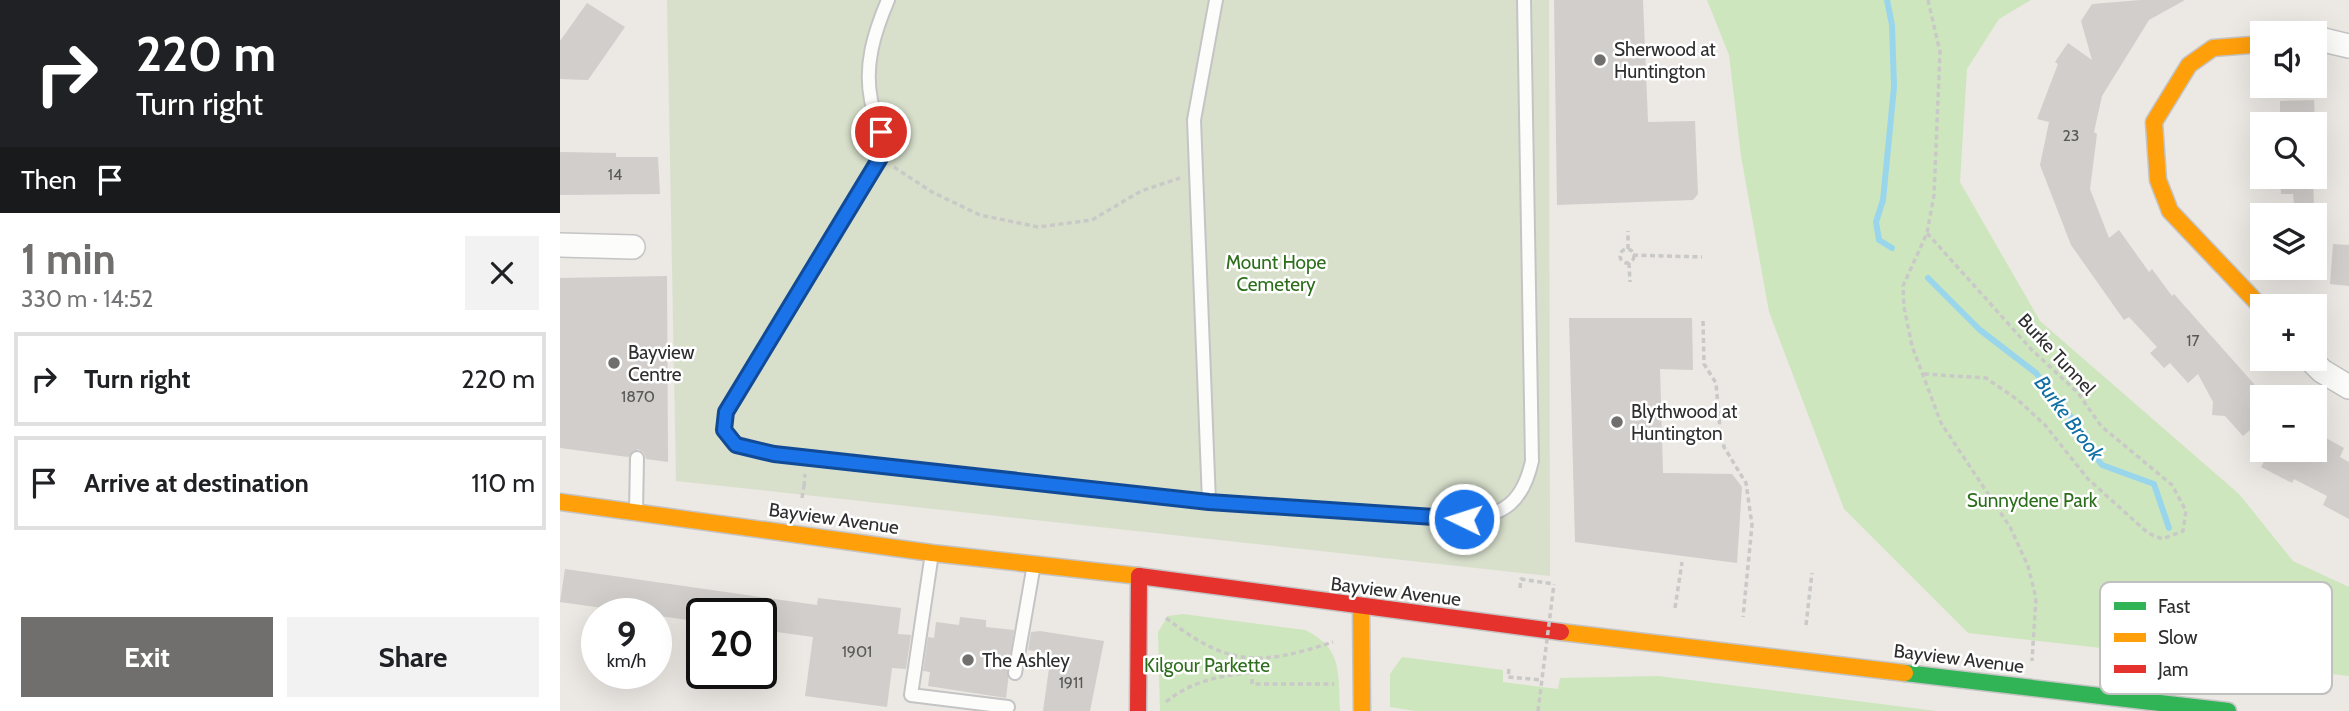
<!DOCTYPE html>
<meta charset="utf-8">
<style>
body{margin:0;font-family:Cabin,sans-serif;background:#f2f2f2;color:#202124;height:100vh;display:flex;flex-direction:column;font-size:26px;white-space:nowrap}
*{box-sizing:border-box;margin:0}
p{font-size:23px;color:#757577}
.icon{flex:none;width:38px;height:38px;fill:none;stroke:currentColor;stroke-width:2;stroke-linecap:round;stroke-linejoin:round}
.map{position:relative;flex:1;overflow:hidden}
.side{display:flex;flex-direction:column;background:#fff;width:560px}
.side>*{flex:none}
.banner{background:#202124;color:#fff;overflow:hidden}
.tools{position:absolute;left:1690px;top:21px;display:grid;gap:14px}
.tools a{display:grid;place-items:center;width:77px;height:77px;border-radius:0px;background:#fff;box-shadow:0 7px 28px #0002;font-size:35px}
.speed{position:absolute;left:21px;top:598px;display:flex;gap:14px;font-size:35px;font-weight:700;text-align:center}
.speed>*{display:grid;place-content:center;width:91px;height:91px;border-radius:50%;background:#fff;box-shadow:0 7px 28px #0002;line-height:1}
.speed small{font-size:18px;font-weight:400}
.speed .limit{border:4px solid #111;border-radius:10px;background:#fff;color:#111}
.pin{position:absolute;display:grid;place-items:center;width:60px;height:60px;color:#fff;margin:-30px;border:4px solid #fff;border-radius:50%;box-shadow:0 2px 7px #0007}
.me{position:absolute;width:77px;margin:-38px;rotate:274deg;stroke-linejoin:round;filter:drop-shadow(0 0 5px #0008)}
.turn{display:flex;align-items:center;gap:24px;height:147px;padding:0 21px;font-size:32px}
.turn .icon{width:91px;height:91px;stroke-width:2.5}
.turn b{display:block;font-size:49px;line-height:60px}
.then{display:flex;align-items:center;height:66px;padding:0 21px;background:#0003;gap:14px;font-size:26px}
.round{display:grid;place-items:center;flex:none;width:74px;height:74px;border-radius:0px;background:#f2f2f2}
.summary{display:flex;align-items:center;justify-content:space-between;height:119px;padding:0 21px}
h1{font-size:42px;font-weight:800;line-height:52px;color:#706f6e}
.cta{display:flex;gap:14px;margin-top:auto;padding:14px 21px}
.cta a{flex:1;height:80px;border-radius:0px;background:#706f6e;color:#fff;font-size:28px;font-weight:800;line-height:80px;text-align:center}
.cta a+a{background:#f2f2f2;color:#202124}
ul{padding:0;list-style:none}
li{display:flex;align-items:center;gap:21px;height:94px;margin:0 14px 10px;padding:0 7px;border:4px solid #e0e0e0;border-radius:0px}
li div{flex:1}
li b{display:block;font-size:26px}
li em{font-style:normal}
main{display:flex;flex:1;min-height:0}
.map>svg:first-child{display:block}
.green{fill:#cee6be}
.cemetery{fill:#d8e0cc}
.lines{fill:none;stroke-linecap:round;stroke-linejoin:round}
.stream{stroke:#99d6ec;stroke-width:6}
.building{fill:#d1cecb}
.lane-casing{stroke:#c5c4c5;stroke-width:16}
.street-casing{stroke:#c5c4c5;stroke-width:26}
.fast-casing{stroke:#c5c4c5;stroke-width:19}
.slow-casing{stroke:#c5c4c5;stroke-width:19}
.jam-casing{stroke:#c5c4c5;stroke-width:19}
.path{stroke:#c9c9c8;stroke-width:3.5;stroke-dasharray:5 3.5;stroke-linecap:butt}
.lane{stroke:#fcfcfb;stroke-width:12}
.street{stroke:#fcfcfb;stroke-width:23}
.fast{stroke:#30b455;stroke-width:16}
.slow{stroke:#ff9f0a;stroke-width:16}
.jam{stroke:#e5322d;stroke-width:16}
.path-bridge{stroke:#c9c9c8;stroke-width:3.5;stroke-dasharray:5 3.5;stroke-linecap:butt}
.route-casing{stroke:#114b97;stroke-width:18}
.route{stroke:#1a73e8;stroke-width:12}
.poi-dot{fill:#706f6e;stroke:#fff;stroke-width:2.5}
.labels{text-anchor:middle;stroke-width:5;stroke-linejoin:round;paint-order:stroke}
.number-label{font-size:16px;fill:#585857}
.poi-label{font-size:19px;fill:#2e2e2e;stroke:#fff;text-anchor:start}
.park-label{font-size:19px;fill:#2c6e1b;stroke:#fff}
.street-label{font-size:19px;fill:#2e2e2e;stroke:#fff}
.water-label{font-size:21px;font-style:italic;fill:#0d6fa3;stroke:#fff}
.key{fill:#fff;stroke:#c0c0c0;stroke-width:2}
.key-label{font-size:19px;fill:#2e2e2e}
</style>
<main>
<section class="side">
<div class="banner">
<div class="turn"><svg class="icon" aria-label="right" viewBox="0 0 24 24"><path d="M7 20v-9h11M14 6l5 5-5 5"/></svg><div><b>220 m</b>Turn right</div></div>
<div class="then">Then<svg class="icon" aria-label="arrive" viewBox="0 0 24 24"><path d="M6 21V4h12l-3 4 3 4H6"/></svg></div>
</div>
<div class="summary"><div><h1>1 min</h1><p>330 m · 14:52</p></div><a class="round"><svg class="icon" aria-label="close" viewBox="0 0 24 24"><path d="M6 6l12 12M18 6L6 18"/></svg></a></div>
<ul>
<li><svg class="icon" aria-label="right" viewBox="0 0 24 24"><path d="M7 20v-9h11M14 6l5 5-5 5"/></svg><div><b>Turn right</b></div><em>220 m</em></li>
<li><svg class="icon" aria-label="arrive" viewBox="0 0 24 24"><path d="M6 21V4h12l-3 4 3 4H6"/></svg><div><b>Arrive at destination</b></div><em>110 m</em></li>
</ul>
<div class="cta"><a>Exit</a><a>Share</a></div>
</section>
<div class="map">
<svg width="1789" height="711" viewBox="0 0 1789 711">
<rect width="100%" height="100%" fill="#ece8e4"/>
<g class="green">
<polygon points="1147,0 1471,0 1439,19 1407,69 1400,182 1480,321 1679,494 1733,561 1789,587 1789,676 1408,633 1284,509 1209,312 1181,156 1169,55"/>
<path d="M623,614L745,630C783,648 778,673 780,711H600L598,632L608,616Z"/>
<polygon points="842,657 943,670 943,682 998,689 1000,678 1098,676 1376,711 855,711 830,707 830,674"/>
</g>
<polygon class="cemetery" points="107,0 989,0 990,576 116,481"/>
<g class="lines">
<g class="stream">
<polyline points="1327,0 1332,25 1334,87 1323,200 1316,222 1319,240 1332,248"/>
<polyline points="1368,278 1420,330 1476,373 1527,437 1531,451 1542,465 1594,484 1609,528"/>
</g>
</g>
<g class="building">
<polygon points="994,0 1083,0 1088,122 1135,121 1138,194 1133,200 997,205"/>
<polygon points="1581,0 1625,0 1589,20 1542,96 1534,132 1537,134 1530,189 1549,238 1559,230 1589,272 1592,269 1612,296 1614,294 1703,394 1703,419 1683,436 1665,416 1652,415 1653,402 1638,374 1628,383 1610,363 1604,368 1590,353 1597,347 1569,317 1564,320 1511,245 1480,165 1489,122 1477,119 1498,64 1495,62 1508,43 1532,60 1521,21 1532,4"/>
<polygon points="27,3 65,27 28,80 0,79 0,41"/>
<polygon points="1754,100 1755,124 1720,124 1720,101"/>
<polygon points="0,152 56,153 56,157 98,157 100,194 0,195"/>
<polygon points="1720,177 1753,177 1754,205 1734,205 1733,194 1721,194"/>
<polygon points="1773,244 1789,245 1789,286 1770,284"/>
<polygon points="107,276 108,462 86,459 84,453 78,449 68,457 0,448 0,278"/>
<polygon points="1009,318 1132,318 1133,370 1100,369 1103,473 1172,474 1182,487 1177,563 1015,542"/>
<polygon points="1755,432 1784,448 1780,457 1789,462 1789,519 1763,505 1767,496 1734,479 1732,483 1701,467 1710,450 1747,450 1755,459"/>
<polygon points="5,569 257,605 258,598 341,608 338,634 351,635 346,669 332,668 327,707 245,696 253,637 210,631 213,614 142,614 142,622 0,602"/>
<polygon points="400,617 426,620 426,627 454,630 446,698 368,686 370,672 363,671 368,637 374,638 376,622 399,625"/>
<polygon points="480,631 544,641 530,711 483,711 491,654 468,650 471,632"/>
</g>
<g class="lines">
<g class="lane-casing">
<g id="lane">
<path d="M328,0C314,33 304,65 311,100C315,120 327,138 320,158L166,412L164,430L172,442L214,454L649,502L904,519C945,516 963,501 972,461L964,0"/>
<polyline points="649,502 634,120 656,0"/>
<polyline points="76,512 77,458"/>
<polyline points="372,553 351,695 448,707"/>
<polyline points="455,673 474,564"/>
</g>
</g>
<g class="street-casing">
<g id="street">
<polyline points="1755,38 1789,46"/>
<polyline points="0,245 73,247"/>
<polyline points="1750,359 1762,371 1789,387"/>
</g>
</g>
<g class="fast-casing">
<polyline id="fast" points="1345,673 1668,711"/>
</g>
<g class="slow-casing">
<g id="slow">
<polyline points="1703,44 1653,48 1629,65 1594,122 1598,180 1610,211 1703,309"/>
<polyline points="0,502 372,553 579,576"/>
<polyline points="801,608 802,711"/>
<polyline points="1001,632 1345,673"/>
</g>
</g>
<g class="jam-casing">
<g id="jam">
<polyline points="579,576 1001,632"/>
<polyline points="578,711 579,576"/>
</g>
</g>
<g class="path">
<polyline points="1368,0 1380,52 1374,195 1367,233 1343,286 1344,307 1352,346 1381,423 1450,527 1468,566 1476,598 1472,661"/>
<polyline points="334,167 372,192 420,215 478,227 532,220 581,191 620,178"/>
<polyline points="1068,249 1068,231"/>
<circle cx="1067" cy="256" r="7"/>
<polyline points="1073,255 1142,257"/>
<polyline points="1069,263 1070,282"/>
<polyline points="1143,321 1144,364 1156,383 1160,429 1164,447 1186,483 1192,525 1183,617"/>
<polyline points="1364,374 1426,378 1458,400 1485,425 1528,479 1588,533 1602,539 1623,531 1626,511 1612,485 1541,426 1518,393 1471,349 1367,233"/>
<polyline points="244,486 245,474"/>
<polyline points="242,498 244,486"/>
<polyline points="960,588 961,579 994,584"/>
<polyline points="1115,608 1122,562"/>
<path d="M606,618C669,667 699,666 773,642"/>
<polyline points="1246,625 1252,573"/>
<polyline points="692,662 692,684 774,684"/>
<polyline points="949,669 948,677 982,680"/>
<path d="M606,702C631,681 660,676 692,672"/>
</g>
<use href="#lane" class="lane"/>
<use href="#street" class="street"/>
<use href="#fast" class="fast"/>
<use href="#slow" class="slow"/>
<use href="#jam" class="jam"/>
<polyline class="path-bridge" points="978,711 994,584"/>
</g>
<g class="lines">
<g class="route-casing">
<polyline id="route" points="321,132 320,158 166,412 164,430 176,445 214,454 649,502 904,519"/>
</g>
<use href="#route" class="route"/>
</g>
<g class="poi-dot">
<circle cx="1040" cy="60" r="7"/>
<circle cx="54" cy="363" r="7"/>
<circle cx="1057" cy="422" r="7"/>
<circle cx="408" cy="660" r="7"/>
</g>
<g class="labels">
<g class="number-label">
<text x="1511" y="141">23</text>
<text x="55" y="180">14</text>
<text x="1633" y="346">17</text>
<text x="78" y="402">1870</text>
<text x="297" y="657">1901</text>
<text x="511" y="688">1911</text>
</g>
<g class="poi-label">
<text x="1054" y="56">Sherwood at<tspan x="1054" dy="22">Huntington</tspan></text>
<text x="68" y="359">Bayview<tspan x="68" dy="22">Centre</tspan></text>
<text x="1071" y="418">Blythwood at<tspan x="1071" dy="22">Huntington</tspan></text>
<text x="422" y="667">The Ashley</text>
</g>
<g class="park-label">
<text x="716" y="269">Mount Hope<tspan x="716" dy="22">Cemetery</tspan></text>
<text x="1472" y="507">Sunnydene Park</text>
<text x="647" y="672">Kilgour Parkette</text>
</g>
<g class="street-label">
<text transform="translate(1497 354) rotate(47)" y="7">Burke Tunnel</text>
<text transform="translate(274 518) rotate(8)" y="7">Bayview Avenue</text>
<text transform="translate(836 591) rotate(7)" y="7">Bayview Avenue</text>
<text transform="translate(1399 658) rotate(7)" y="7">Bayview Avenue</text>
</g>
<g class="water-label">
<text transform="translate(1509 418) rotate(53)" y="7">Burke Brook</text>
</g>
</g>
<rect x="1540" y="582" width="232" height="112" rx="10" class="key"/>
<rect x="1554" y="602" width="32" height="8" fill="#30b455"/>
<rect x="1554" y="633" width="32" height="9" fill="#ff9f0a"/>
<rect x="1554" y="665" width="32" height="8" fill="#e5322d"/>
<g class="key-label">
<text x="1598" y="613">Fast</text>
<text x="1598" y="644">Slow</text>
<text x="1598" y="676">Jam</text>
</g>
</svg>
<div class="tools">
<a><svg class="icon" aria-label="sound" viewBox="0 0 24 24"><path d="M4 9h4l5-4v14l-5-4H4zM17 9q2 3 0 6"/></svg></a>
<a><svg class="icon" aria-label="search" viewBox="0 0 24 24"><circle cx="10" cy="10" r="6"/><path d="M15 15l6 6"/></svg></a>
<a><svg class="icon" aria-label="layers" viewBox="0 0 24 24"><path d="M12 4l9 5-9 5-9-5zM3 14l9 5 9-5"/></svg></a>
<a>+</a>
<a>−</a>
</div>
<div class="speed"><div>9<small>km/h</small></div><div class="limit">20</div></div>
<div class="pin" style="left:321px;top:132px;background:#d93025"><svg class="icon" aria-label="arrive" viewBox="0 0 24 24"><path d="M6 21V4h12l-3 4 3 4H6"/></svg></div>
<svg class="me" style="left:904px;top:519px" viewBox="-20 -20 40 40"><circle r="17" fill="#1a73e8" stroke="#fff" stroke-width="3"/><path d="M0-11L8 9 0 5-8 9z" fill="#fff"/></svg>
</div>
</main>
